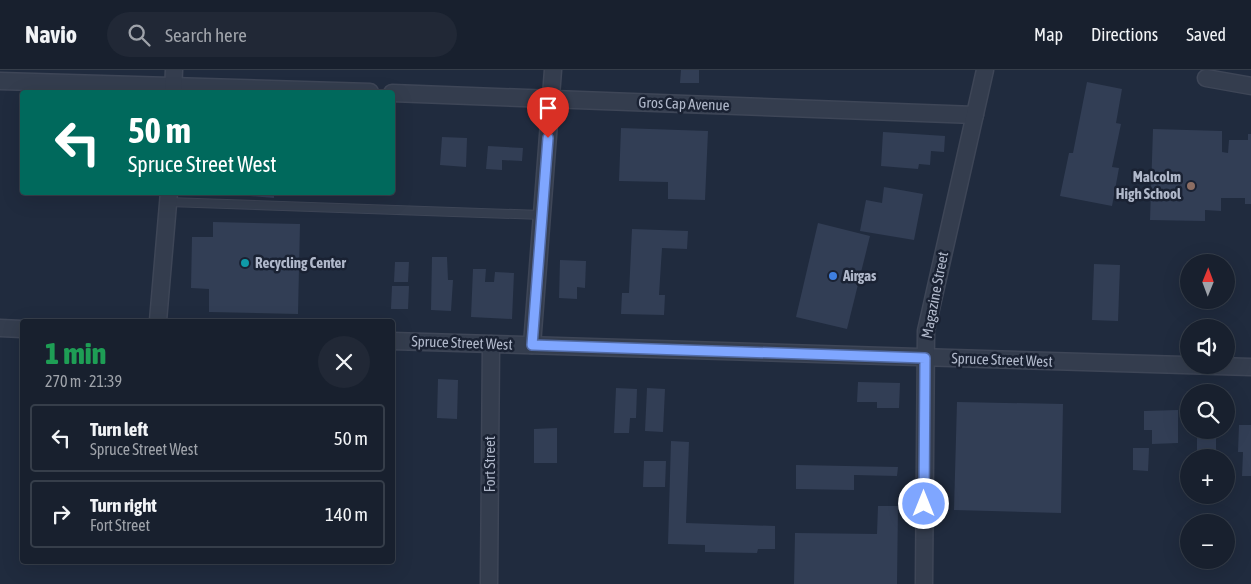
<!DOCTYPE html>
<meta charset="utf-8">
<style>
body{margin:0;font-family:"Asap Condensed",sans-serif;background:#212836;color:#f1f3f6;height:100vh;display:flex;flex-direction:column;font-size:19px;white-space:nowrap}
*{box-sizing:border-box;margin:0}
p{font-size:16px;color:#9fa3aa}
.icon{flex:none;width:28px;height:28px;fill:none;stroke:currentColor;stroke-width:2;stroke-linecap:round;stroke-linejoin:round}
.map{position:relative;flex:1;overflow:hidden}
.side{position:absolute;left:20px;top:249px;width:375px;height:245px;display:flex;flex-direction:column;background:#18202e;border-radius:5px;box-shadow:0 5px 20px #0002,0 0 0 1px #363e4a}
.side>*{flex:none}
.hud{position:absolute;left:20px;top:20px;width:375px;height:105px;border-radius:5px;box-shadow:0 5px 20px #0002,0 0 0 1px #363e4a;background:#00695c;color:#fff;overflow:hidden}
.needle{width:32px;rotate:1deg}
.buttons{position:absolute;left:1180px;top:184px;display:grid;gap:10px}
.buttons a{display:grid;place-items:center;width:55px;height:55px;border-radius:50%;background:#18202e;box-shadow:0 5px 20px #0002,0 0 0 1px #363e4a;font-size:25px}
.pin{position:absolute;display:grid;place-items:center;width:42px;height:42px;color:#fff;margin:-51px -21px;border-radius:50% 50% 50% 0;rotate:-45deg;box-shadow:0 0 5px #0007}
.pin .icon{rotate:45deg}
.me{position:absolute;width:55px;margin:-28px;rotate:0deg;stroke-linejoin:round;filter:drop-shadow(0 0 4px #0008)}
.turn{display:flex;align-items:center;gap:18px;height:105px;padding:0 25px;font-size:22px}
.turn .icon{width:65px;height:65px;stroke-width:2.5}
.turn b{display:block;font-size:35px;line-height:42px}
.round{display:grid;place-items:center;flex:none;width:52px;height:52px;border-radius:26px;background:#212836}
.head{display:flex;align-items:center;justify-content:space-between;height:85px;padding:0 25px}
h1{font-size:30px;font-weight:800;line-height:38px;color:#1e9e55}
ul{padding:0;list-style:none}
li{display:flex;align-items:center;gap:15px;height:68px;margin:0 10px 8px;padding:0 15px;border:2px solid #363e4a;border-radius:5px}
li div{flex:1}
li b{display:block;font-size:19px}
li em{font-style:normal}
header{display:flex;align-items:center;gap:30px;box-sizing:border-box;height:70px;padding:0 25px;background:#18202e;border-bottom:1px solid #363e4a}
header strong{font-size:24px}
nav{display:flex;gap:28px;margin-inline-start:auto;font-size:18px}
.search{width:350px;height:45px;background:#212836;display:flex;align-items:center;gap:12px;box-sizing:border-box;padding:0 18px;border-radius:28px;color:#9fa3aa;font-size:19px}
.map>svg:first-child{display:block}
.building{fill:#323e55}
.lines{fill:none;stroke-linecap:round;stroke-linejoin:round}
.service-casing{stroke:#3e4657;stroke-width:10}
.minor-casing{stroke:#3e4657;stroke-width:19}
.service{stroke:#343d4e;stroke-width:8}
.minor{stroke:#343d4e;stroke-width:16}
.route-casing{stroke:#536ca6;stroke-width:12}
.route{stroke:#7fa6ff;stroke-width:9}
.education-dot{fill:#8d6e63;stroke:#1a2233;stroke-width:2}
.culture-dot{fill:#0f9aa8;stroke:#1a2233;stroke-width:2}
.shop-dot{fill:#3f7fe0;stroke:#1a2233;stroke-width:2}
.labels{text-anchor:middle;stroke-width:5;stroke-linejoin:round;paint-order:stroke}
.street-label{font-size:15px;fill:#b0b8ca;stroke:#1a2233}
.poi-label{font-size:15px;font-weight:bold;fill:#b0b8ca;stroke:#1a2233;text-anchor:start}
</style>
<header>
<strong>Navio</strong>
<div class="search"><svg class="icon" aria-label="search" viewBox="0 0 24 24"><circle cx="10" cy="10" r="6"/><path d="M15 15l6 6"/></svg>Search here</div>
<nav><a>Map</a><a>Directions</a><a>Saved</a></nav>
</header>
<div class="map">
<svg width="1251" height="514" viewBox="0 0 1251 514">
<rect width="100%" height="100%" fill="#202b3e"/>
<g class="building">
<polygon points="681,0 699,0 699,13 680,13"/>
<polygon points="1087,12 1122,19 1116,53 1121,54 1112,97 1119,98 1112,136 1060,126 1069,83 1073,83"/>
<polygon points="621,58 708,61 705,130 668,129 668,112 619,111"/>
<polygon points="1153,59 1222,61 1222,82 1228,83 1229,70 1248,70 1248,64 1251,64 1251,134 1245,134 1245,128 1221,128 1221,141 1205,140 1205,151 1150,150"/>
<polygon points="883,62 945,66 944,82 931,81 930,95 919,94 918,99 881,96"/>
<polygon points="442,67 467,68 466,97 440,95"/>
<polygon points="488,76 523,78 522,91 502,90 502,100 486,99"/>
<polygon points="884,117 923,124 914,170 860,161 866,130 882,133"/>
<polygon points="201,122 236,122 236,126 201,124"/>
<polygon points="238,122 274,122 274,128 238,125"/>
<polygon points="213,152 300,154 298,244 209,242 209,219 191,218 192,167 213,167"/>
<polygon points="818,153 870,166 847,259 796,247"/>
<polygon points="632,159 688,161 687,179 662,178 659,225 665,225 664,245 621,244 622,223 629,223"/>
<polygon points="432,187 447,187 448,210 453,210 451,241 431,240"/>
<polygon points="560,190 586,191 585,218 577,217 577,229 559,228"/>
<polygon points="395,192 409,192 408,212 394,212"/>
<polygon points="1094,194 1120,195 1118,251 1092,250"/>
<polygon points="473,199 486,199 485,212 494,212 495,202 514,203 512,249 471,247"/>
<polygon points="392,216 409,216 408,239 391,239"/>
<polygon points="438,309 458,310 457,349 437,348"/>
<polygon points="858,312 900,313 899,338 877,338 877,332 857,332"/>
<polygon points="616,318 637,319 636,348 630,348 629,363 614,363"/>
<polygon points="647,318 665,319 663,362 645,361"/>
<polygon points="957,332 1063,334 1061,443 954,440"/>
<polygon points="1178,340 1178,373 1152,374 1152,360 1144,360 1144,341"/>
<polygon points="1239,355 1251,355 1251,406 1242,406 1243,382 1238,382"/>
<polygon points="557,358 557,393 534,393 534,359"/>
<rect x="1197" y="360" width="19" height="27"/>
<polygon points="671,371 689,372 686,453 775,456 775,479 758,479 757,483 705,482 705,475 668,474"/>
<polygon points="1133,378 1149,378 1148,401 1133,400"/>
<polygon points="644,391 666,391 665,417 643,417"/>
<polygon points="796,395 898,397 897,406 854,405 854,420 796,419"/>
<polygon points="1194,425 1207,425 1207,432 1194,431"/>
<polygon points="878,436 898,436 897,514 794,514 795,463 877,464"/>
</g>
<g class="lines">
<g class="service-casing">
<polyline id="service" points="168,132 542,145"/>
</g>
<g class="minor-casing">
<g id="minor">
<polyline points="1206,8 1251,16"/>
<polyline points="0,11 370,22"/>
<polyline points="173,22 174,0"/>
<polyline points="392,23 975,45"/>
<polyline points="158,251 169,122"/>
<polyline points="0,258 22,259"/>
<polyline points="392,271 1251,297"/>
<polyline points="532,275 553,0"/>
<polyline points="489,514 491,274"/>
<polyline points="924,514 926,261 985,0"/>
</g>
</g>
<use href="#service" class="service"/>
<use href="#minor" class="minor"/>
</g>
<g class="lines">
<g class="route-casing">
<polyline id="route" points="548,68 532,275 925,288 924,434"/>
</g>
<use href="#route" class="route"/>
</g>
<circle class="education-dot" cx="1191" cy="116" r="5"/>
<circle class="culture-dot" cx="245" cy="193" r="5"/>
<circle class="shop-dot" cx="833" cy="206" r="5"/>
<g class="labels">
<g class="street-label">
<text transform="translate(684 34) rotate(2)" y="5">Gros Cap Avenue</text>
<text transform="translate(935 225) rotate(-79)" y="5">Magazine Street</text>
<text transform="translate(462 273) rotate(2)" y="5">Spruce Street West</text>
<text transform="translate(1002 290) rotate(2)" y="5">Spruce Street West</text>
<text transform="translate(490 394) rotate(-90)" y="5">Fort Street</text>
</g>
<g class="poi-label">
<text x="1181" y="112" text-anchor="end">Malcolm<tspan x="1181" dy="17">High School</tspan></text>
<text x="255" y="198">Recycling Center</text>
<text x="843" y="211">Airgas</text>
</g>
</g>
</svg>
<div class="buttons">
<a><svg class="needle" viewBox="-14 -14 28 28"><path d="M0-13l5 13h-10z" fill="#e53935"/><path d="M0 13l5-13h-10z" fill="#9fa3aa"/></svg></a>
<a><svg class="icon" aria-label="sound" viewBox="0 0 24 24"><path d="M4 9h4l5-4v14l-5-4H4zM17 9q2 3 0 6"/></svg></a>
<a><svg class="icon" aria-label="search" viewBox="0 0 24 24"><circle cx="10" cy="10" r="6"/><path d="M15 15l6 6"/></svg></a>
<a>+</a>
<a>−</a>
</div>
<div class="pin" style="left:548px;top:68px;background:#d93025"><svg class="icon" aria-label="arrive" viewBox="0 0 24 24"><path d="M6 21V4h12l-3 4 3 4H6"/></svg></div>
<svg class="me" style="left:924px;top:434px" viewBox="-20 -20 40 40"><circle r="17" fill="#7fa6ff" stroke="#fff" stroke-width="3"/><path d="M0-11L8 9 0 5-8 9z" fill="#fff"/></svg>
<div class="hud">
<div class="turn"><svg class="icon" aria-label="left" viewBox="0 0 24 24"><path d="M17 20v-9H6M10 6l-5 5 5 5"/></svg><div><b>50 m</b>Spruce Street West</div></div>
</div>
<section class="side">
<div class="head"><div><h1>1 min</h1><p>270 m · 21:39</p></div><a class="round"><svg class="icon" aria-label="close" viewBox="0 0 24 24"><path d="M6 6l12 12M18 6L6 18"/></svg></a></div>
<ul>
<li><svg class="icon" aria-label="left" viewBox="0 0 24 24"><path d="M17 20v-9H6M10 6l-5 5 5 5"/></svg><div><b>Turn left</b><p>Spruce Street West</p></div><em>50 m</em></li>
<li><svg class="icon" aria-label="right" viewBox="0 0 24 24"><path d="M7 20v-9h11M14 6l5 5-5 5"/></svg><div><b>Turn right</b><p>Fort Street</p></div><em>140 m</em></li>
</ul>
</section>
</div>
